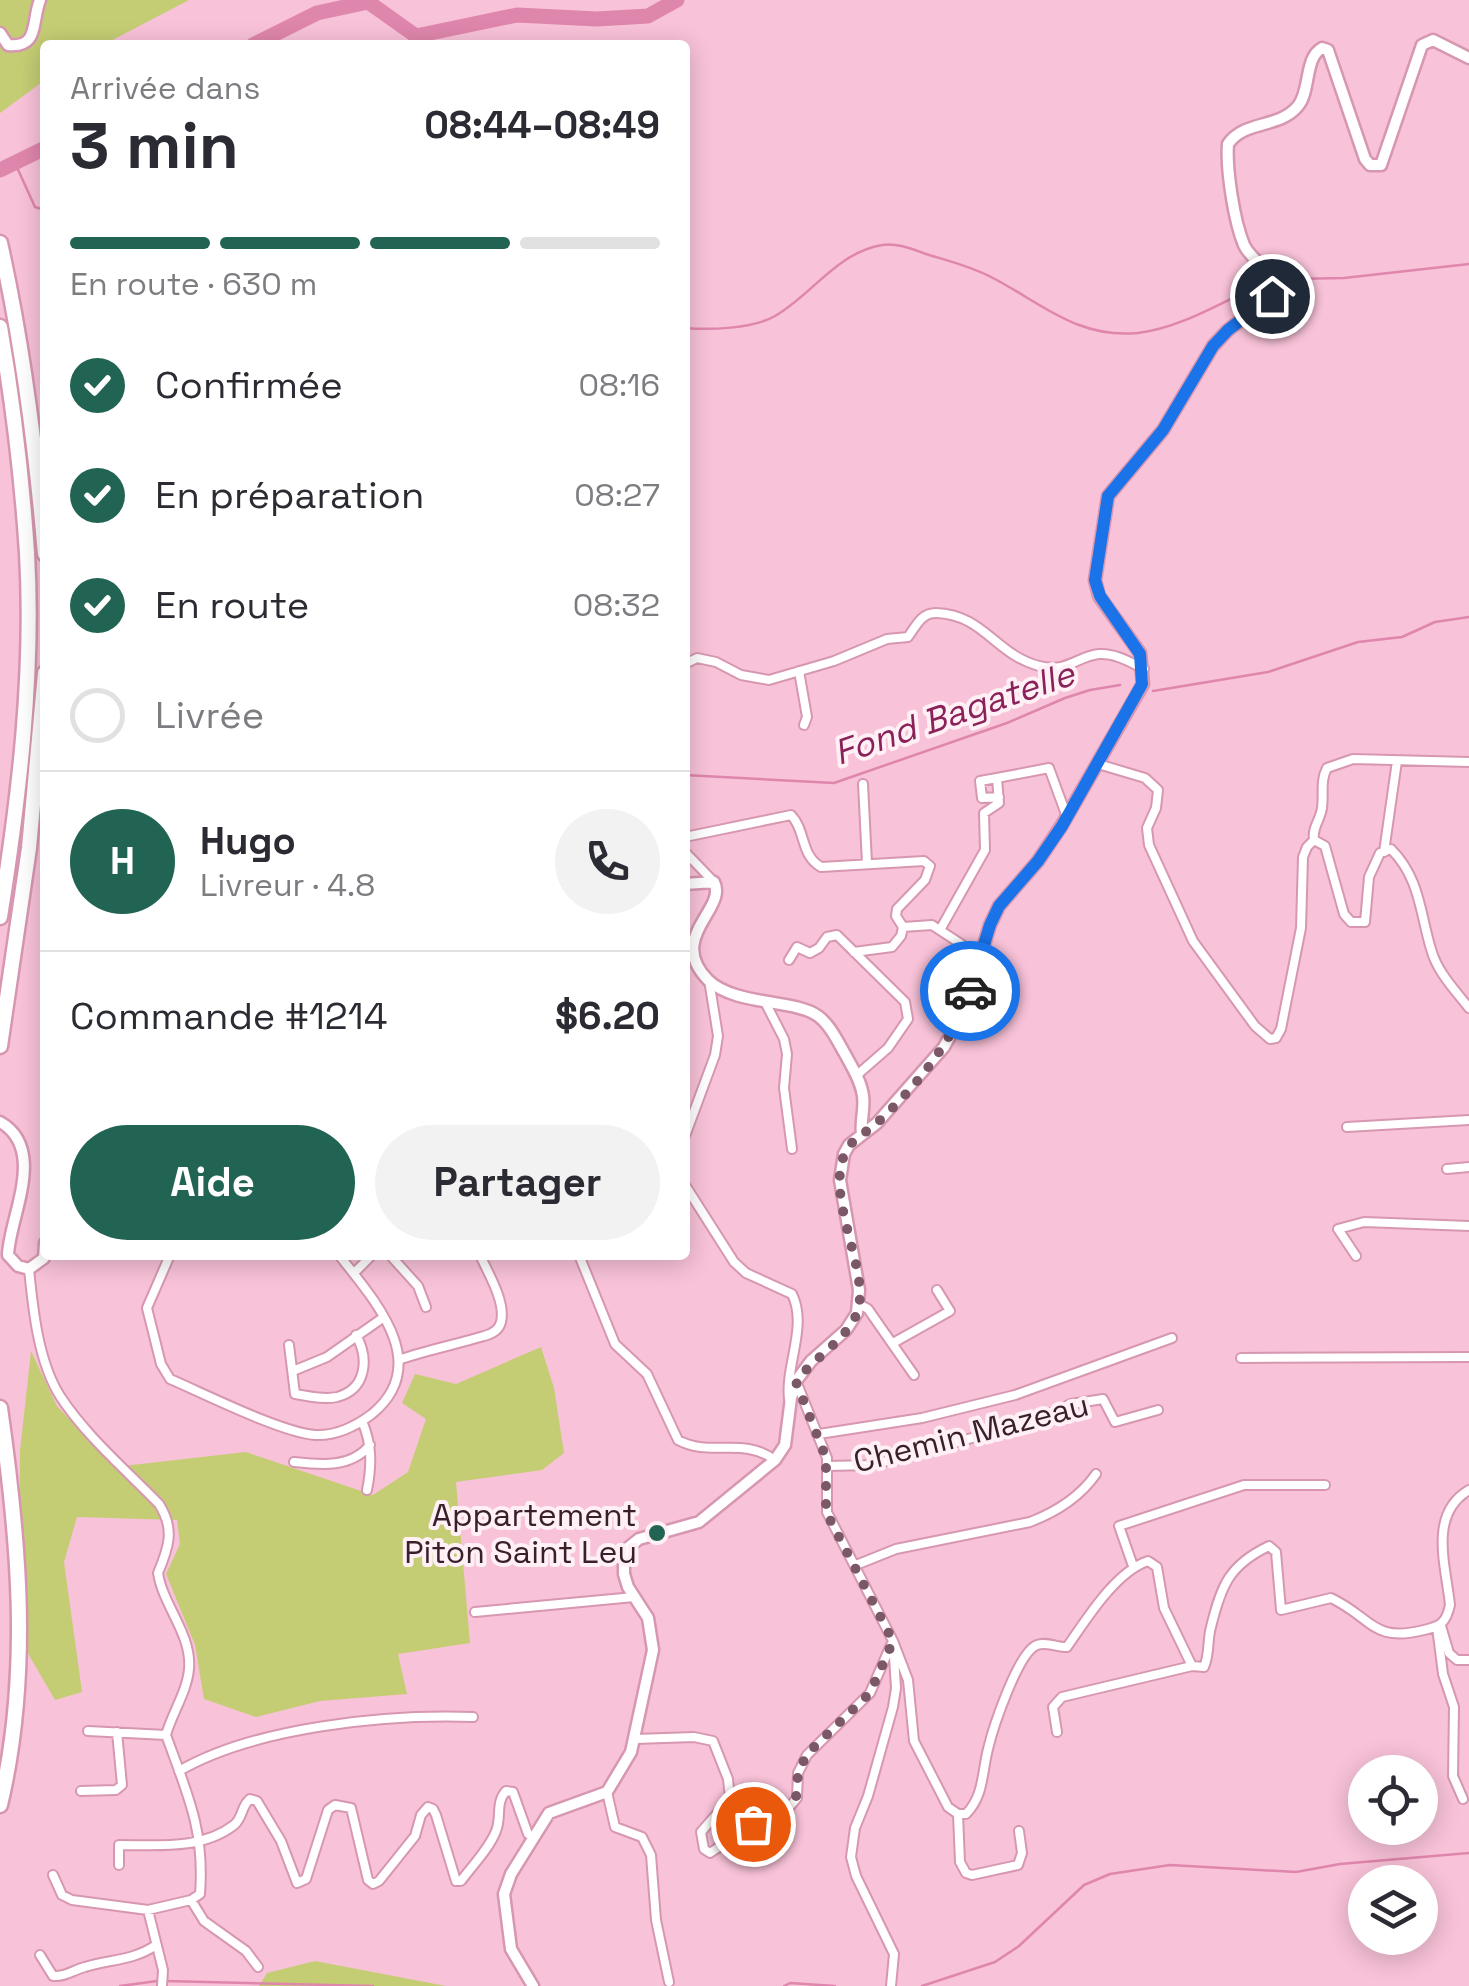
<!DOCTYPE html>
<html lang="fr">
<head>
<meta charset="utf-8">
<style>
	body { margin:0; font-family:"Space Grotesk",sans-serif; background:#f2f2f3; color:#2b2b33; height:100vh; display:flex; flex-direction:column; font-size:38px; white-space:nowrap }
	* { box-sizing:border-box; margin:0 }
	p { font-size:32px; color:#7c7c81 }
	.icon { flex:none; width:55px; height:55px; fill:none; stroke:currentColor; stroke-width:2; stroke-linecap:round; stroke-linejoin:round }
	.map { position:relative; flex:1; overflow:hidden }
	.drawer { position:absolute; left:40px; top:40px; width:650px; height:1220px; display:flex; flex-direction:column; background:#fff; border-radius:10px; box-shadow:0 5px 25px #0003 }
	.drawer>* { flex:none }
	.tools { position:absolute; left:1348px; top:1755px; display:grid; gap:20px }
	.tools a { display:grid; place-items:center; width:90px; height:90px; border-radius:50%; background:#fff; box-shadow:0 5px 25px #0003; font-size:50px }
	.pin { position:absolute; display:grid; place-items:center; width:85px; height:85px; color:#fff; margin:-42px; border:5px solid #fff; border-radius:50%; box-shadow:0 2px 10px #0007 }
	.courier { position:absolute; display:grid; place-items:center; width:100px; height:100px; margin:-50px; border:8px solid #1a73e8; border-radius:50%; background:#fff; color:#222; box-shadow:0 2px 12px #0007 }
	.headline em { font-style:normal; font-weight:700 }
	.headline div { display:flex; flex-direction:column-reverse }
	.headline { display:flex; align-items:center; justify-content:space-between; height:170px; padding:0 30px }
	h1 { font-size:65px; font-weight:700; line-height:75px }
	.bar { display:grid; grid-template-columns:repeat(4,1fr); gap:15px 10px; align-content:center; height:120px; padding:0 30px }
	.bar i { height:12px; border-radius:8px; background:#e1e1e2 }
	.bar .current { background:#226453 }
	.bar p { grid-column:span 4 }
	.line { display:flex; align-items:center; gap:25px; padding:0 30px; border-top:2px solid #e1e1e2 }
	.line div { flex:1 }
	.round { display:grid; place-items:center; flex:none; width:105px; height:105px; border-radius:52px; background:#f2f2f3 }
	ol { padding:0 30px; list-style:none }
	li { display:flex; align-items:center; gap:30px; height:110px }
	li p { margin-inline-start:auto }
	li .icon { padding:10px; border-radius:50%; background:#226453; color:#fff; stroke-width:4 }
	li:last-child { color:#7c7c81 }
	li i { width:55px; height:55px; border:5px solid #e1e1e2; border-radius:50% }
	.action { display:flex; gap:20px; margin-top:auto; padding:20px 30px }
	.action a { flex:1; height:115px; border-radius:60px; background:#226453; color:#fff; font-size:40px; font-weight:700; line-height:115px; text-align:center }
	.action a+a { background:#f2f2f3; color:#2b2b33 }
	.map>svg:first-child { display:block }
	.green { fill:#c5cd74 }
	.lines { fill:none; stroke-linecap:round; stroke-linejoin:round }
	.stream { stroke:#df86ac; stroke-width:2.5 }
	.river { stroke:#df86ac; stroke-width:15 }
	.street-casing { stroke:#d797b1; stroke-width:12 }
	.secondary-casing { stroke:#d797b1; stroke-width:15 }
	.highway-casing { stroke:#d797b1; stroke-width:19 }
	.street { stroke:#fff; stroke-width:8 }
	.secondary { stroke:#fff; stroke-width:10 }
	.highway { stroke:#fff; stroke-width:14 }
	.done { stroke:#7b5867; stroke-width:10; stroke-dasharray:0 18 }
	.route { stroke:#1a73e8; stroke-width:12 }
	.poi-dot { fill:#226453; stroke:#fff0f6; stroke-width:4 }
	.labels { text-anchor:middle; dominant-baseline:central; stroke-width:8; stroke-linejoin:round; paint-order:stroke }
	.street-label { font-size:32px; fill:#381f2a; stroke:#fff0f6 }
	.poi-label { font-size:32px; fill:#381f2a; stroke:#fff0f6; text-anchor:end }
	.water-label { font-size:35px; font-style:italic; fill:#8a2158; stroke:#fff0f6 }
</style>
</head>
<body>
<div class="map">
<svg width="1469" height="1986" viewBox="0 0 1469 1986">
	<rect width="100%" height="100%" fill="#f8c2d8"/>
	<!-- green -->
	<path class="green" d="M0,0H189L103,45H45V80L0,113Z
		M541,1347L554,1388L564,1453L542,1470L456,1482L470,1643L398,1654L407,1694L320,1701L256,1717L204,1699L195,1645L166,1574L180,1544L177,1520L77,1517L64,1562L82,1692L55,1700L19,1638L20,1451L31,1351L57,1406L114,1467L246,1452L373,1495L408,1472L426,1419L402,1403L415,1374L456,1384Z
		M315,1961L446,1986H259L267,1973Z"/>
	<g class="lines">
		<!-- stream -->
		<path class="stream" d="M15,163L35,207L45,210
			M1293,279L1344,278L1469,264
			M685,328C709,330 753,329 775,316C812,295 836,253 882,245C898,243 912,249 926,254C949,261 970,266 991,277C1040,302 1077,339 1138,333C1180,328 1220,303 1258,286
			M1153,691L1268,672L1358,642L1402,637L1435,622L1469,617
			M685,775L834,783L1007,723L1065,698L1090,690L1120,685
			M165,1981L373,1986
			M120,1986L157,1981
			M784,1986L790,1983L835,1986
			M922,1986L995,1962L1019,1946L1084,1885L1110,1874L1170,1865L1296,1872L1340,1864L1469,1853"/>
		<!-- river -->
		<path class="river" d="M253,45L317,13L368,2L416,36L517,15L597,19L648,16L677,0
			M0,170L45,148"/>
		<defs>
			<path id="street" d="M685,664L697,658L716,662L741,675L769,680L834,661L887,639L908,637C916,626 921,613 936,613C983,614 996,655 1039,666C1068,673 1077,656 1099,654C1115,653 1130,662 1144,669
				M799,671L807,717L804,725
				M1098,764L1145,778L1158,790L1156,808L1147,828L1149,845L1193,941L1255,1026L1270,1039L1276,1038L1281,1029L1301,928L1303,857L1307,847L1314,840L1325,846L1344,914L1351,922H1365L1369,877L1380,853L1391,849C1420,878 1420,913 1431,949C1437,972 1455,990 1469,1008
				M997,778L980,781L982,798L999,797
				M863,784L867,863
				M685,837L791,815C806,830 800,855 821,867L924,861L930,866L925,880L897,909L896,916L903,927L932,925L981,957
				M1314,840C1312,827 1320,821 1322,808C1324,793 1320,781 1327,768L1353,759L1469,762
				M685,852L714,882
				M1384,852L1397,761
				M940,930L985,850L984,813L999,803L997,778L1049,768L1067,817
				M854,952L892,947L901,936L903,927
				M789,960L797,947L810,953L819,948L827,937L837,935L905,1002L908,1019L888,1048L857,1075
				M766,1004L784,1039L787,1054L784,1088L792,1149
				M1347,1127L1469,1120
				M685,1136L715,1055L718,1036L709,980
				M1447,1169L1469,1167
				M685,1185L734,1262L746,1273L792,1294C808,1326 785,1366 789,1399
				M170,1255L147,1308L161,1364L170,1379C205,1394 280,1432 315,1435C335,1436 356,1426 372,1414C433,1364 375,1301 339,1255
				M390,1255L418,1286L426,1307
				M579,1255L615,1344L647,1374L678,1440C711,1458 742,1436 775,1460
				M1356,1256L1338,1229L1364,1222L1469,1226
				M29,1269C33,1309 38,1361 60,1396C86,1436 126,1470 159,1504C175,1529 169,1547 158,1573C163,1606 192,1634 189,1669C187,1692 172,1713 166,1735C187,1793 205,1830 200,1894L191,1900
				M354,1273L372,1255
				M859,1304L868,1309L914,1375
				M893,1343L950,1311L937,1290
				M289,1345L295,1394C308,1396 324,1400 337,1397C367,1389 369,1358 356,1335
				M1241,1358L1469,1357
				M401,1359C428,1350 457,1344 484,1336C492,1334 499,1330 501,1322C506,1302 488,1273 480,1255
				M293,1371L327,1357L384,1317
				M796,1381L827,1458V1512L893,1641L896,1688L893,1707L868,1796L855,1828L851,1857L856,1876L894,1954L891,1986
				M362,1421C372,1444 372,1465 367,1490
				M819,1434L922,1418L1015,1395L1172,1338
				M294,1462C322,1465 351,1468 370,1445
				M827,1466L872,1465L1031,1422L1071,1404L1103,1399L1115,1422L1158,1410
				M856,1565L896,1549L1030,1522C1056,1512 1080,1497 1096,1474
				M1133,1566L1119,1526L1244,1485H1325
				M475,1612L634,1597
				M1441,1626L1449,1653L1457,1660H1469
				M1437,1627L1443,1674L1454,1707L1453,1776L1463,1799
				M893,1641L908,1680L914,1741L948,1807L958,1814H966C984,1796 982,1772 988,1749C993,1728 1018,1652 1037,1645C1047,1641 1057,1648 1067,1647C1086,1620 1115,1572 1148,1561L1157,1567L1164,1608L1192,1666L1204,1667C1210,1654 1207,1641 1211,1627C1221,1586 1229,1565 1269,1546L1276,1552L1281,1610L1331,1598C1373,1618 1372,1643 1424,1630C1441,1626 1446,1623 1450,1605C1446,1566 1428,1514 1469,1490
				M88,1731L166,1735
				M1057,1732L1053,1707L1062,1697L1192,1666
				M635,1739L694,1737L713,1741L728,1779L730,1799L701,1832L704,1849L710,1853L753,1824L785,1812L797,1798L798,1773L807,1755L870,1693L891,1645
				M179,1771C255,1727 386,1714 473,1717
				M81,1791L116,1790L122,1785L117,1732
				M607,1792L615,1827L642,1837L651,1855L656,1920L669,1982
				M958,1814L960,1862L966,1873L972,1875L1018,1865L1022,1853L1019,1831
				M119,1865V1845C157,1845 202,1850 234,1825C243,1818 241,1806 250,1799L257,1801L281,1841L297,1883L306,1879L328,1810L335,1805L351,1808L368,1880L373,1884L379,1881L415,1836L421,1815L428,1807L433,1809L436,1815L456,1881H461C472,1866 489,1849 496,1831C502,1817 495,1803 506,1791L513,1792L528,1834L532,1836
				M53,1875L62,1895L72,1900L148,1910L191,1900L204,1921L246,1951L258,1967
				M148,1910L163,1970L162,1986
				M40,1955L53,1976C66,1977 73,1970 85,1967C110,1959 133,1961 156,1945"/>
			<path id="secondary" d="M0,33L8,45C40,48 31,22 40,0
				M685,884L714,882C728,909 666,937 708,980C735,1006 795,999 818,1016C830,1025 837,1040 845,1054C852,1067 861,1081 863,1096C865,1109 860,1122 862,1134
				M0,1122C48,1149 9,1218 8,1255L18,1266L29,1269L44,1258L45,1243
				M533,1986L511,1949L504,1894L511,1874L549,1813L607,1792L631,1752L653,1650L648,1618L628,1587L624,1574V1559L629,1547L639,1539L699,1522L775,1460L785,1445L791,1398L796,1381L811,1361L846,1330L857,1313L859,1290L840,1180L844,1154L849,1145L877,1123L944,1047L963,1012L990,925L999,906L1038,861L1062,825L1143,684L1140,653L1099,596L1095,580L1108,496L1163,430L1213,346L1228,330L1272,296C1278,268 1254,266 1244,245C1234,221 1226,169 1228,144C1244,120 1279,129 1298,106C1311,90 1304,58 1322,48L1328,50L1331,59L1365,159L1370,165H1381L1422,45L1433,40L1469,58"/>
			<path id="highway" d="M0,243C23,346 36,449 45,554
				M0,327C13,402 22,478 27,553C34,674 19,798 0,917
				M0,1046L29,848L45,673
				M0,1408C19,1540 31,1674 0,1805"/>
		</defs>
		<!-- street casing -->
		<use href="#street" class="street-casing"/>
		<!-- secondary casing -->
		<use href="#secondary" class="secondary-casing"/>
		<!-- highway casing -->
		<use href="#highway" class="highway-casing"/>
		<!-- street -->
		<use href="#street" class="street"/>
		<!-- secondary -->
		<use href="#secondary" class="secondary"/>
		<!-- highway -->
		<use href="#highway" class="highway"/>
	</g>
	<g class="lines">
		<!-- done -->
		<path class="done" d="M753,1824L785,1812L796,1798L798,1773L807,1754L870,1693L893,1641L826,1512V1458L796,1382C813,1358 847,1340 857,1313C872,1273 824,1199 845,1153C852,1138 867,1133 878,1122C917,1086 953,1041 970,991"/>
		<!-- route -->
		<path class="route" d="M970,991L990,925L999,906L1038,861L1062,826L1142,684L1140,654L1100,596L1095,580L1108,496L1163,430L1213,346L1228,330L1272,296"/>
	</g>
	<!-- markers -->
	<circle class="poi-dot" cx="657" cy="1533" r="10"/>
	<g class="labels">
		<!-- street labels -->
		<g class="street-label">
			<text transform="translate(971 1433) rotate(-14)">Chemin Mazeau</text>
		</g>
		<!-- poi labels -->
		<g class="poi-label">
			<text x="637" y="1515">Appartement<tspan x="637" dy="37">Piton Saint Leu</tspan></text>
		</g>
		<!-- water labels -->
		<g class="water-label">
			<text transform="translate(954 713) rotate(-19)">Fond Bagatelle</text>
		</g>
	</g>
</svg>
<div class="tools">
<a><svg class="icon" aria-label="locate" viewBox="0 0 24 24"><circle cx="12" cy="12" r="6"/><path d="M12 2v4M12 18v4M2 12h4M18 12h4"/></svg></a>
<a><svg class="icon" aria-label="layers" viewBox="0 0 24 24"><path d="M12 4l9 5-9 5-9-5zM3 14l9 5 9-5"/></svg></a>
</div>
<div class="pin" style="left:753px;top:1824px;background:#ea580c"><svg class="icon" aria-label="bag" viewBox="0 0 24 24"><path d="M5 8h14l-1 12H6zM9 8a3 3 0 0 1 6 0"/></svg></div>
<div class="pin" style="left:1272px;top:296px;background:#1f2937"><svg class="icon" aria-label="home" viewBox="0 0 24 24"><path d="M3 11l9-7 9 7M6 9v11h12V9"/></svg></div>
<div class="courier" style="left:970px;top:991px"><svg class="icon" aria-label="car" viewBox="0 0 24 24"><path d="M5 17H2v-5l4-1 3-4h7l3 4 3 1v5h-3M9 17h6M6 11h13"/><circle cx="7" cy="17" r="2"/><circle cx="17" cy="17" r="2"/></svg></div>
<section class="drawer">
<div class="headline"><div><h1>3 min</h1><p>Arrivée dans</p></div><em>08:44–08:49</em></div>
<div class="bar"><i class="current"></i><i class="current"></i><i class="current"></i><i></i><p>En route · 630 m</p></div>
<ol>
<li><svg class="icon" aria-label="check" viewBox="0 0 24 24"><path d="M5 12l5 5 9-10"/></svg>Confirmée<p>08:16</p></li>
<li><svg class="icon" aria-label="check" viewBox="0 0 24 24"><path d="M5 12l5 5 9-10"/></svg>En préparation<p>08:27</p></li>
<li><svg class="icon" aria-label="check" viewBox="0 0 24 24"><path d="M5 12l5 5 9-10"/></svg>En route<p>08:32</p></li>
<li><i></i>Livrée</li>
</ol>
<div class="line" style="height:180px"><b class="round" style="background:#226453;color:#fff">H</b><div><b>Hugo</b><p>Livreur · 4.8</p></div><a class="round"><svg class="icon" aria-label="phone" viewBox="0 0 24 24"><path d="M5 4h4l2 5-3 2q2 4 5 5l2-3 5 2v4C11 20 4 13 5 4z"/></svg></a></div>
<div class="line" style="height:130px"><div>Commande #1214</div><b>$6.20</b></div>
<div class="action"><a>Aide</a><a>Partager</a></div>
</section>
</div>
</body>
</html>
